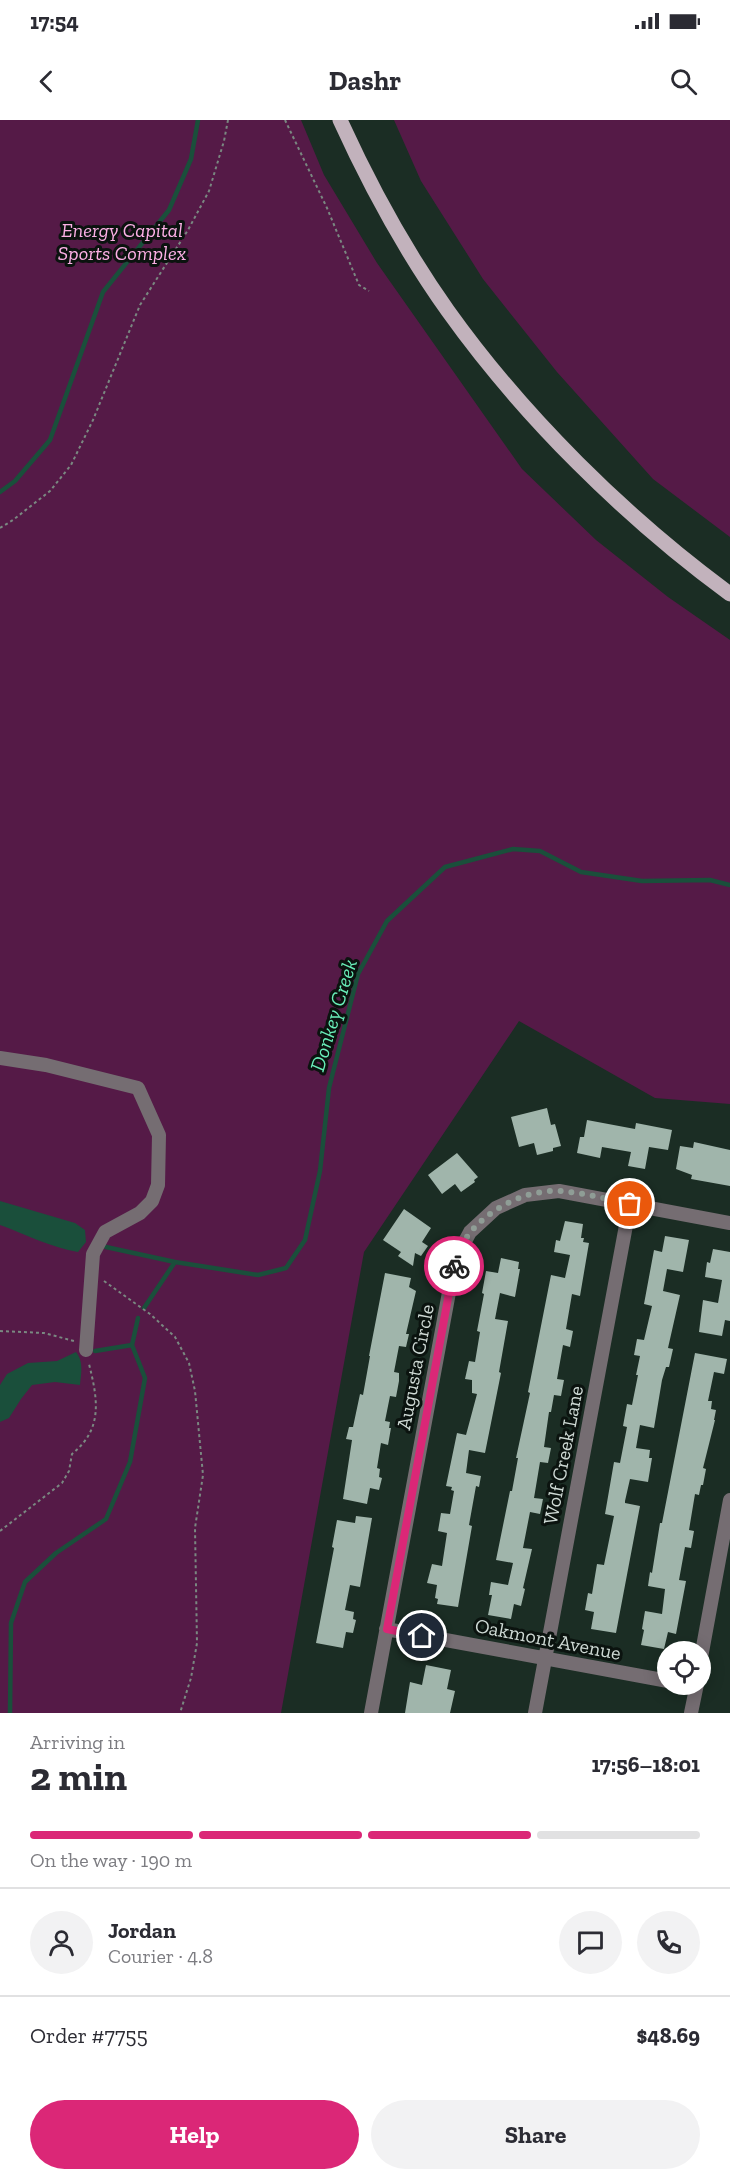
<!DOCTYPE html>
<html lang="en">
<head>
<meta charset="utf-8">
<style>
	body { margin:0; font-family:"Zilla Slab",serif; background:#f2f2f3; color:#2b2b33; height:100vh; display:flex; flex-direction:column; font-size:22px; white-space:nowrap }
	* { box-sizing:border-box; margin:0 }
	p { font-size:20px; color:#7c7c81 }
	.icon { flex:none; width:33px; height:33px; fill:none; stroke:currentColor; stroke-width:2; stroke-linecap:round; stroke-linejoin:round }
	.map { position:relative; height:1593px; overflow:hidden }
	.details { display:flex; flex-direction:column; background:#fff; flex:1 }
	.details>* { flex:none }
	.controls { position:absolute; left:657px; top:1521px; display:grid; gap:12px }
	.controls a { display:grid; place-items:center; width:54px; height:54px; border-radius:50%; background:#fff; box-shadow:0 3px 15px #0003; font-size:30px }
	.pin { position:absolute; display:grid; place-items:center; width:51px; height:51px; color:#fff; margin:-26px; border:3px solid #fff; border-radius:50%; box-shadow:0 2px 6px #0007 }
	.courier { position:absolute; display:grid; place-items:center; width:60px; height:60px; margin:-30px; border:4px solid #db2777; border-radius:50%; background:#fff; color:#222; box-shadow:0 2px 8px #0007 }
	.overview em { font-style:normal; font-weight:800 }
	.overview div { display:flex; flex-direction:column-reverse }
	.overview { display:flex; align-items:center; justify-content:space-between; height:102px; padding:0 30px }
	h1 { font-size:39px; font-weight:800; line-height:45px }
	.bar { display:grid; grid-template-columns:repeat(4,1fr); gap:9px 6px; align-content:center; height:72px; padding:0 30px }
	.bar i { height:8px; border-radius:4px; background:#e1e1e2 }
	.bar .selected { background:#db2777 }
	.bar p { grid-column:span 4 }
	.line { display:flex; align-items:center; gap:15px; padding:0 30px; border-top:2px solid #e1e1e2 }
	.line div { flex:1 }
	.round { display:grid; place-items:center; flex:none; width:63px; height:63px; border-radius:32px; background:#f2f2f3 }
	.primary-button { display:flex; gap:12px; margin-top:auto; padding:12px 30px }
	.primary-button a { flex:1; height:69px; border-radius:36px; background:#db2777; color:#fff; font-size:24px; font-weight:800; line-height:69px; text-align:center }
	.primary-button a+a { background:#f2f2f3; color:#2b2b33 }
	.status { display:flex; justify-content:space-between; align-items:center; height:42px; padding:0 30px; background:#fff; direction:ltr }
	.status svg { height:16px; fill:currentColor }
	header { display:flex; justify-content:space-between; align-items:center; height:78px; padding:0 30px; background:#fff; font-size:27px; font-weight:800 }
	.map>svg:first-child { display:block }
	.green { fill:#551a47 }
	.water { fill:#1a4f3b }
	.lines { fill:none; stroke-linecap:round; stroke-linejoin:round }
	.stream { stroke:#1a4f3b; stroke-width:4.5 }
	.building { fill:#a0b5ab }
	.path { stroke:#7a8881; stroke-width:2; stroke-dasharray:3 3; stroke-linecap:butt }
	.minor { stroke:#756d72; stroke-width:14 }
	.major { stroke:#c2b2bc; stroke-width:15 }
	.done { stroke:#8f9d96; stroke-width:6; stroke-dasharray:0 10.8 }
	.route { stroke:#db2777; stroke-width:8 }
	.labels { text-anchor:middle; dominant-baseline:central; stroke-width:6; stroke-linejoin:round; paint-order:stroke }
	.park-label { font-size:20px; font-style:italic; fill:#fdb0e6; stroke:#0b130f }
	.street-label { font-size:20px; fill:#ced9d4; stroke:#0b130f }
	.water-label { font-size:21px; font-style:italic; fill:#69eeb9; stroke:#0b130f }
</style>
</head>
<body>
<div class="status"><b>17:54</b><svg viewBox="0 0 49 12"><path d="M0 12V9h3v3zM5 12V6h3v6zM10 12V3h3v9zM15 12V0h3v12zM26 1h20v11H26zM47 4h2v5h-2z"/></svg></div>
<header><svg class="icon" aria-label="back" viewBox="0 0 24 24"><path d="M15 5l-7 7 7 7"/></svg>Dashr<svg class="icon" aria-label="search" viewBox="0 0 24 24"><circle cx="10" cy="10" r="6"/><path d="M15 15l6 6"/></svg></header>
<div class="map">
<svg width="730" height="1593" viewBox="0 0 730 1593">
	<rect width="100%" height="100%" fill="#1b2d24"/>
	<!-- green -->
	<path class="green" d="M0,0H301L324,55L377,143L522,349L596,420L668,477L730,520V984L655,978L519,901L364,1132L281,1593H0Z
		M394,0H730V417L653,359L557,252L483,159L421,61Z"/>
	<!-- water -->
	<path class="water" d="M0,1081L75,1103L85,1110L86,1122L78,1132C52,1128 25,1114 0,1105Z
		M76,1232C84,1242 81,1253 80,1265L55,1262L32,1265L21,1279L9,1298L0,1302V1265L7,1254L28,1243L57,1241Z"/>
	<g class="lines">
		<!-- stream -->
		<path class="stream" d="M0,372L15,361L50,320L103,172L169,90L191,39L198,0
			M106,1127L175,1142
			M144,1188L175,1142L258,1155L286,1148L305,1120L320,1051L329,968L358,854L387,801L445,747L513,729L540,731L581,752L642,761L710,760L730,765
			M132,1225L138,1198
			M10,1593L11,1503L25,1462L56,1433L106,1399L130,1342L145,1258L132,1225L95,1231"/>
	</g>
	<!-- building -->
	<path class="building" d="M547,988L551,1005L555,1004L561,1026L553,1028V1031L537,1035L534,1023L519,1027L511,997Z
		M587,1000L635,1009L636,1003L672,1010L668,1030L649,1027L645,1049L628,1046L631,1032L602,1027L600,1038L577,1033L580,1017H584Z
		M694,1022L730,1030V1066L691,1059L692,1055L676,1049L680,1026L693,1028Z
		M457,1033L478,1057L474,1060L475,1062L461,1072L455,1064L442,1074L428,1055Z
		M404,1089L431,1108L422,1122L428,1126L421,1136L415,1133L413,1146L398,1136L401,1132L383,1120Z
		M565,1101L583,1104L581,1118H584L583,1122L589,1123L580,1176L572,1174L566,1209L573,1211L570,1227L563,1225L557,1259L564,1260L561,1276L554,1275L551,1292H549L544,1327L551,1328L548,1343L540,1342L534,1378L543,1379L540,1394L530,1392L523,1428L532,1429L523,1468L525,1469L521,1486L514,1484L511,1499L488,1495L492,1475H489L491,1462L508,1465L513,1443L496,1440L510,1371H512L518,1338H516L530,1273L528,1272L551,1155L565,1158L570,1135L554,1132L556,1120L560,1121Z
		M665,1116L689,1120L683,1152L667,1149L663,1171L680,1175L668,1228L673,1229L669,1247H666L662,1260L654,1308L640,1305L636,1328L650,1330L649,1338H652L648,1362L630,1359L625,1381V1383L640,1386L616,1513L591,1509L594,1492L585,1490L588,1473L592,1474L597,1444L604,1445L614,1396L605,1394L614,1342L620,1343L627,1307L623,1306L627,1284L632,1285L638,1255H636L640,1236L634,1235L637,1219L644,1220L652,1186L644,1184L654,1130L662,1132Z
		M713,1129L730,1132V1201L725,1200L722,1216L699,1212L703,1180L718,1183L722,1160L705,1157L707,1142L710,1143Z
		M501,1138L519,1142L518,1149H520L515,1177L500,1173L495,1199L508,1201L499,1252L501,1253L485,1333L469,1330L466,1353L481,1356L479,1367L476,1366L469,1405L472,1406L458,1487L437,1484L438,1479L435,1478L437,1465L427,1463L432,1444L442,1446L447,1413L438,1411L441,1393L450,1394L454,1371L451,1370L452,1367L446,1366L457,1313L466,1315L477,1274L472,1273V1260L465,1259L469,1241L475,1242L480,1212L477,1211L484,1174L482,1173L486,1151L498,1153Z
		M385,1153L411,1158L409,1167L416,1171L406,1214H409L406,1227L399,1226L394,1252L399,1253V1261L396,1277L390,1276L385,1301L390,1302L389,1308H391L388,1325L381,1323L377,1348L380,1349L379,1357L382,1358L379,1370L370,1368L367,1384L343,1379L352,1320L346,1319L349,1307H353L360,1274L363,1275L370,1236H369Z
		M695,1233L727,1239L724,1254L714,1252L708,1281H712L711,1289L716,1290L714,1300H715L703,1348L706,1349L703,1365H701L699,1375L695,1374L689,1410L694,1411L691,1428L685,1427L679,1460L686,1461L676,1514L668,1512L664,1529L641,1525L644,1510L642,1509L645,1491L662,1494L665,1469L648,1466L650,1452L652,1453L660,1403H662Z
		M356,1396L372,1398L360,1467L350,1465L345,1490L354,1492L353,1499L356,1500L353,1513L346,1512L343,1528L316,1523L334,1428L332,1427L337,1400L355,1403Z
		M426,1545L451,1550L447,1569L455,1571L450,1593H405L410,1562L422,1565Z"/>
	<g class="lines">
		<!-- path -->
		<path class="path" d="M285,0L327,88L359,165L369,171
			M0,408L13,400L50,371L71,345L93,300L140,185L188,110L209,71L224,21L228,0
			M104,1161L150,1194L175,1217L189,1243L195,1271L203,1355L195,1408L197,1523L191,1558L180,1593
			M0,1211L44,1213L74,1221
			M0,1411L62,1363L69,1351L72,1334C103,1309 98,1280 89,1244"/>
		<!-- minor -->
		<path class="minor" d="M0,938L46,945L138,968L159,1015L158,1065L152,1081L140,1093L105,1112L93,1134L86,1230
			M386,1509L668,1561
			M700,1543L730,1380
			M371,1593L455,1140L470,1112L496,1088L525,1075L559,1071L730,1103
			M535,1593L630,1084
			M691,1593L697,1564"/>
		<!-- major -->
		<path class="major" d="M340,0C370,66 406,132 448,191C523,296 625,397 730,474"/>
	</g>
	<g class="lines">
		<!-- done -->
		<path class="done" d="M454,1146C462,1102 518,1068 561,1071C584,1073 607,1079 630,1084"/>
		<!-- route -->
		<path class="route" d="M422,1516L387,1509L454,1146"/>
	</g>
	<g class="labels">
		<!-- park labels -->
		<g class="park-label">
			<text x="122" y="110">Energy Capital<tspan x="122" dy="23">Sports Complex</tspan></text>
		</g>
		<!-- street labels -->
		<g class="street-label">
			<text transform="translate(415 1247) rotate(-79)">Augusta Circle</text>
			<text transform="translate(563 1335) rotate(-79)">Wolf Creek Lane</text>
			<text transform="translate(548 1519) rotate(11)">Oakmont Avenue</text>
		</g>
		<!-- water labels -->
		<g class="water-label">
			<text transform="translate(333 895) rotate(-73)">Donkey Creek</text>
		</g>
	</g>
</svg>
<div class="controls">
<a><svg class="icon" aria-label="locate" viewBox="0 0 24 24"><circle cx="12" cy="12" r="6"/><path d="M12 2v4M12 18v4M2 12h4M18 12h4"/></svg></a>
</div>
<div class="pin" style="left:630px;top:1084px;background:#ea580c"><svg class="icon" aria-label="bag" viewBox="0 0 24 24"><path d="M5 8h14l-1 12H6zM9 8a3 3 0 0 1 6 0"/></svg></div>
<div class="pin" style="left:422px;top:1516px;background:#1f2937"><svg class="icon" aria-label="home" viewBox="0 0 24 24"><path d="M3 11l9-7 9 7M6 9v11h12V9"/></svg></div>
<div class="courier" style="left:454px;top:1146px"><svg class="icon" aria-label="bike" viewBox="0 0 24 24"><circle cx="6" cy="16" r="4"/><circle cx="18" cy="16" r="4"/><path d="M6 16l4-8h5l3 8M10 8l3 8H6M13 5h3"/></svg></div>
</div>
<section class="details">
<div class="overview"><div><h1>2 min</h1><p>Arriving in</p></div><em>17:56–18:01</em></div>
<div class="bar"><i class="selected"></i><i class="selected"></i><i class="selected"></i><i></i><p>On the way · 190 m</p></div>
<div class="line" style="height:108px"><a class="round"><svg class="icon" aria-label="person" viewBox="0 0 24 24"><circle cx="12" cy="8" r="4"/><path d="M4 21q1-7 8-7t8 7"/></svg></a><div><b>Jordan</b><p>Courier · 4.8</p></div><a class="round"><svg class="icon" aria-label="chat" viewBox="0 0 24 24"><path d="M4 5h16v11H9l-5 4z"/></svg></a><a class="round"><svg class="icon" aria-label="phone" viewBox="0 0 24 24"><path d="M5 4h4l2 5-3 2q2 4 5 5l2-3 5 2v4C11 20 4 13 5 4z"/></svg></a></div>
<div class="line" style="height:78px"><div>Order #7755</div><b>$48.69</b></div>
<div class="primary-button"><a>Help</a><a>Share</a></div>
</section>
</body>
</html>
